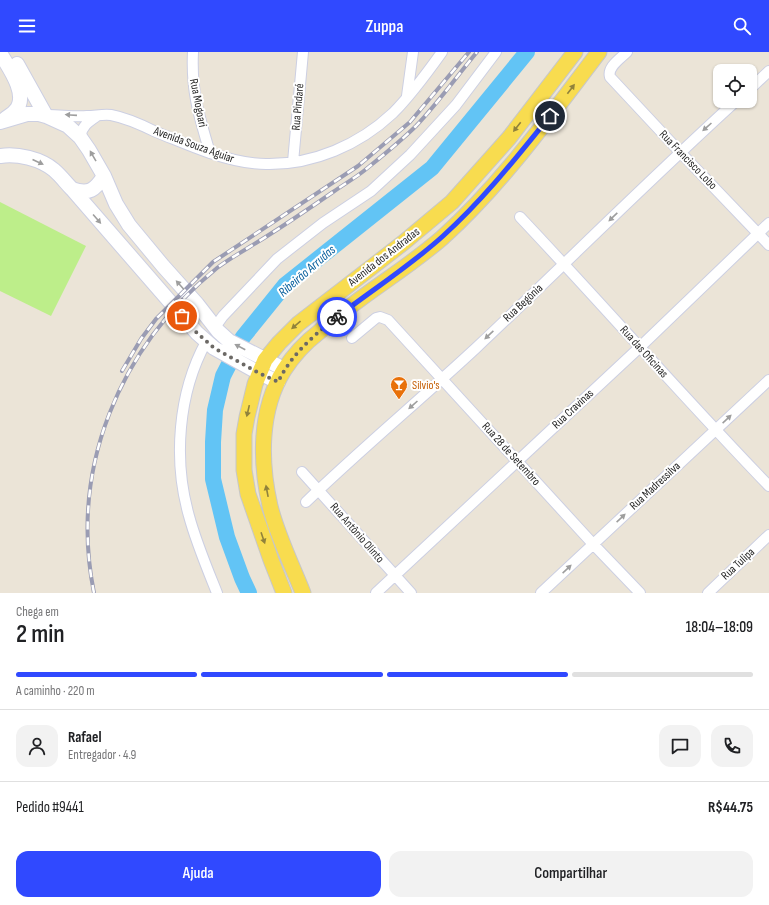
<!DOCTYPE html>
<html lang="pt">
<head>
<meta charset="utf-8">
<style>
	body { margin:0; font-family:"Sofia Sans Condensed",sans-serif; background:#f2f2f2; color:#202124; height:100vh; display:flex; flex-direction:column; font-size:15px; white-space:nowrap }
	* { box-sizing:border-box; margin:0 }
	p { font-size:13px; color:#757577 }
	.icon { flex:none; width:22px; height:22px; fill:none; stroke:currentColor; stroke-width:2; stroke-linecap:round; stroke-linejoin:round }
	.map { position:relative; height:541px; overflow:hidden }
	.panel { display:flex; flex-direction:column; background:#fff; flex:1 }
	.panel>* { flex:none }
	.fabs { position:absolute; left:713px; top:12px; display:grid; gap:8px }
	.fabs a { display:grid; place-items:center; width:44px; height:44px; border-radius:8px; background:#fff; box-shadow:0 1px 3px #0004; font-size:20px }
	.pin { position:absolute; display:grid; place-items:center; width:34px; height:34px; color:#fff; margin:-17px; border:2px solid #fff; border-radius:50%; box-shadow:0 1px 4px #0007 }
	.courier { position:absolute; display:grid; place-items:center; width:40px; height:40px; margin:-20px; border:3px solid #3049ff; border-radius:50%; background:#fff; color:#222; box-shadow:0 1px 5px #0007 }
	.head em { font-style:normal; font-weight:600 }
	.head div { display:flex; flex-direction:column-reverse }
	.head { display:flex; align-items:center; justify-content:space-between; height:68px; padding:0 16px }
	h1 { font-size:26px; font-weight:600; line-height:30px }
	.bar { display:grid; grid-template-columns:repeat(4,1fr); gap:6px 4px; align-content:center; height:48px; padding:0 16px }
	.bar i { height:5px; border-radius:3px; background:#e0e0e0 }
	.bar .current { background:#3049ff }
	.bar p { grid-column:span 4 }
	.line { display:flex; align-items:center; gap:10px; padding:0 16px; border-top:1px solid #e0e0e0 }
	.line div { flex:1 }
	.round { display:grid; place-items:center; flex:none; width:42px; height:42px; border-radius:12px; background:#f2f2f2 }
	.cta { display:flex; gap:8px; margin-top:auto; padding:8px 16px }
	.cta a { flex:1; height:46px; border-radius:12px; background:#3049ff; color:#fff; font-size:16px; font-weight:600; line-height:46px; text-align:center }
	.cta a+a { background:#f2f2f2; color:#202124 }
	header { display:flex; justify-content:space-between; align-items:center; height:52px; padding:0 16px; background:#3049ff; color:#fff; font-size:18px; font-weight:600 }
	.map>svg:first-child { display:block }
	.pitch { fill:#bdee8a }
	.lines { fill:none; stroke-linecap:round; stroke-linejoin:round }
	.river { stroke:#62c4f5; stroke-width:16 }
	.minor-casing { stroke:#cccfe2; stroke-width:12 }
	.secondary-casing { stroke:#cccfe2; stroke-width:16 }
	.primary-casing { stroke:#c7c7c7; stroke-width:17 }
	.minor { stroke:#fff; stroke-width:10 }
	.secondary { stroke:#fff; stroke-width:14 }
	.primary { stroke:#f8dc4f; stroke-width:15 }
	.rail-casing { stroke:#9a9cb3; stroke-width:4 }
	.rail { stroke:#fff; stroke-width:2.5; stroke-dasharray:8; stroke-linecap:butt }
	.oneway { fill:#90823b }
	.oneway2 { fill:#9e9e9e }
	.done { stroke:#6c6965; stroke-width:4; stroke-dasharray:0 7.2 }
	.route { stroke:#3049ff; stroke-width:5 }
	.labels { text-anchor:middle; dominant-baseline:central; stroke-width:4; stroke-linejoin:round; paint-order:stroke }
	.street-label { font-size:12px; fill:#272727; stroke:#fff }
	.food-label { font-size:12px; fill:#c56008; stroke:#fff; text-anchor:start }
	.water-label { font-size:13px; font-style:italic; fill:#065e9c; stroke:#fff }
</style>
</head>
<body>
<header><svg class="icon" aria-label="menu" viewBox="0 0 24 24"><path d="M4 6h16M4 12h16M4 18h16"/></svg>Zuppa<svg class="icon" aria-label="search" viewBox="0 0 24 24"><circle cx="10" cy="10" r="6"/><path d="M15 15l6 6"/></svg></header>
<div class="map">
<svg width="769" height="541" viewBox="0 0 769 541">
	<rect width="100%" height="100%" fill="#ebe4d7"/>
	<!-- pitch -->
	<path class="pitch" d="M0,150L86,194L51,264L0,239Z"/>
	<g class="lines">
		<!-- river -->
		<path class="river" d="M249,541L242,526L227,485L213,427V390L215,358L223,324L243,285L285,233L432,116L527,0"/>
		<defs>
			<path id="minor" d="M193,0C191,39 199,64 210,101
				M627,0C620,7 607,15 610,25L680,100L769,193
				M750,37L769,19
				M407,44L413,0
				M48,63C61,63 74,65 87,64C95,64 103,62 111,63C127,66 142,73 156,80C174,87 192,95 210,101C228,107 248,112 266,112C313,113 359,93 393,61C411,43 427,21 442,0
				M80,85C82,74 88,70 97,64
				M293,110L303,0
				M520,165C604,254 684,346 769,434
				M215,275L223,264L277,207L323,171L371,139L410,103L456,53L496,0
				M352,286L376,266L380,265L388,268L593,492L640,541
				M206,290C178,341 173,408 189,464C196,490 207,516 217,541
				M302,420L411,541
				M306,450C361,397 420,348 476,296C563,214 648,129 736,49
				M376,541L640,295L769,171
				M541,541L769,328
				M708,541L769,483"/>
			<path id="secondary" d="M0,1C8,14 30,44 15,59C13,62 8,64 5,67
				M17,12L46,64
				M0,70L27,62H39L46,64L68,74L80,85L89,98L104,124L116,152L129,173L163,214L197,252L218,279L229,289L284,317
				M0,104C17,101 41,107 54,118C61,124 66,131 72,137L197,281L214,296L259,321L278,330
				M72,137C89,143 95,138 104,124"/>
			<path id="primary" d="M284,541L271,508L248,442L244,418V382L247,365L255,332L265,308L279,291L298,272L403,191L452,150L509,86L575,0
				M303,541C292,513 277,483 270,454C260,410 259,358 284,318C293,304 306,290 319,280C357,245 403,220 442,186C502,132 550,64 599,0"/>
		</defs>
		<!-- minor casing -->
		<use href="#minor" class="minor-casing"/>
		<!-- secondary casing -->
		<use href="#secondary" class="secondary-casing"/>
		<!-- primary casing -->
		<use href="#primary" class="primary-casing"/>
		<!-- minor -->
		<use href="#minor" class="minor"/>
		<!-- secondary -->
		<use href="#secondary" class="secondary"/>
		<!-- primary -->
		<use href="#primary" class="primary"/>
		<defs>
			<path id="rail" d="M122,319L141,287L156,267L213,210L358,114L410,70L469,0
				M94,541C69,416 119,296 217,216C229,207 243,199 256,191C282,175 307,158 333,140C343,133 355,126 365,118C381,105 401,89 416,74C438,51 457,24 477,0"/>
		</defs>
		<!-- rail casing -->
		<use href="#rail" class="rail-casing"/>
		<!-- rail -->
		<use href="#rail" class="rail"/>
	</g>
	<!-- one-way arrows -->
	<defs><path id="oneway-solid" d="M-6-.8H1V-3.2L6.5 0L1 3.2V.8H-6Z"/></defs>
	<g class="oneway">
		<use href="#oneway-solid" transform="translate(571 37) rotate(-53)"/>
		<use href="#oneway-solid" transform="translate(517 75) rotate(128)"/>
		<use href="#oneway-solid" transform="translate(296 273) rotate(139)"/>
		<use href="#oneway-solid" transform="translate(248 359) rotate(103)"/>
		<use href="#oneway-solid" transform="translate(267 439) rotate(-101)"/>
		<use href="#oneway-solid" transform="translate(263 486) rotate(71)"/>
	</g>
	<g class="oneway2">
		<use href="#oneway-solid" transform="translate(71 63) rotate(-176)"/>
		<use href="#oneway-solid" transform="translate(707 75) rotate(138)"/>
		<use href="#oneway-solid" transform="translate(93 104) rotate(-120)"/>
		<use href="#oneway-solid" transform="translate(38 110) rotate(24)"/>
		<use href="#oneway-solid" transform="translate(613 165) rotate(136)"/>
		<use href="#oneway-solid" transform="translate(97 167) rotate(49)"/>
		<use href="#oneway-solid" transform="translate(180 233) rotate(-132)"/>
		<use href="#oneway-solid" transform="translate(489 283) rotate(137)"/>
		<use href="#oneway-solid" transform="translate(240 295) rotate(-152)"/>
		<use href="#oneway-solid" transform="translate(413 353) rotate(138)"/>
		<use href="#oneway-solid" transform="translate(727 367) rotate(-43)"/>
		<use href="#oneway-solid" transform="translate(621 466) rotate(-43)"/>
		<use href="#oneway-solid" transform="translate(567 517) rotate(-43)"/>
	</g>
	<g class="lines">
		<!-- done -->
		<path class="done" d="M182,264L197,281L214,296L259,321L278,330C291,303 313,284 337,265"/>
		<!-- route -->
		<path class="route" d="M337,265C372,238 410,214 443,184C483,148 516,106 550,64"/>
	</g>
	<!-- icons -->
	<defs>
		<symbol id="bar-pin" viewBox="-11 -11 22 30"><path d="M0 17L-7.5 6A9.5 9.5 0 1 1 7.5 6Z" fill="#e8710a" stroke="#fff"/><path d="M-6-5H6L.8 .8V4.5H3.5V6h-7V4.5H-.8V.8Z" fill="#fff"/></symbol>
	</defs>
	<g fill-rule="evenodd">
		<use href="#bar-pin" x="389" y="323" width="20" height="27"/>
	</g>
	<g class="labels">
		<!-- street labels -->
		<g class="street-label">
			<text transform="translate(198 51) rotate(79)">Rua Mogoari</text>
			<text transform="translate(298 55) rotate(-85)">Rua Pindaré</text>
			<text transform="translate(194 93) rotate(20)">Avenida Souza Aguiar</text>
			<text transform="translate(688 108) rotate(46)">Rua Francisco Lobo</text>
			<text transform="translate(384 205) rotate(-38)">Avenida dos Andradas</text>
			<text transform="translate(523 251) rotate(-43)">Rua Begônia</text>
			<text transform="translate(644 300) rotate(48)">Rua das Oficinas</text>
			<text transform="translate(573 357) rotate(-43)">Rua Cravinas</text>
			<text transform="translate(511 402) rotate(48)">Rua 28 de Setembro</text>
			<text transform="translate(655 434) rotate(-43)">Rua Madressilva</text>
			<text transform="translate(357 481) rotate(49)">Rua Antônio Olinto</text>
			<text transform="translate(738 512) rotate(-43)">Rua Tulipa</text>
		</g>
		<!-- food labels -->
		<g class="food-label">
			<text x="412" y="333">Silvio's</text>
		</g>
		<!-- water labels -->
		<g class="water-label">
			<text transform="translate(307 219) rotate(-41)">Ribeirão Arrudas</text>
		</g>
	</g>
</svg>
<div class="fabs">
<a><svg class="icon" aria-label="locate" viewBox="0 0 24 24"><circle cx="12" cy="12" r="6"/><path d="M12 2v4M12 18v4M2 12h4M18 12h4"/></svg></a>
</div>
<div class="pin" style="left:182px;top:264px;background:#ea580c"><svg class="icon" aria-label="bag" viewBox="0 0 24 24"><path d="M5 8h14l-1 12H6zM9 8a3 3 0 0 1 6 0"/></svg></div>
<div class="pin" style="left:550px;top:64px;background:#1f2937"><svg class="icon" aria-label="home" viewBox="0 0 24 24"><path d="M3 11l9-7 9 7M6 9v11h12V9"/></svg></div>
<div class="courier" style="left:337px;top:265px"><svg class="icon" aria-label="bike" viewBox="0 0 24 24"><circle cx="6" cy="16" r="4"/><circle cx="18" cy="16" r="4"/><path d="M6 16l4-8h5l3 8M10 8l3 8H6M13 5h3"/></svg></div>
</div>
<section class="panel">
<div class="head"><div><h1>2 min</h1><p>Chega em</p></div><em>18:04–18:09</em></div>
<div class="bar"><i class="current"></i><i class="current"></i><i class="current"></i><i></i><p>A caminho · 220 m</p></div>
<div class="line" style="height:72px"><a class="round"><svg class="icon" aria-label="person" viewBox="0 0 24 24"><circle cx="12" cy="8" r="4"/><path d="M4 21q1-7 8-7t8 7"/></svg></a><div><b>Rafael</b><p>Entregador · 4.9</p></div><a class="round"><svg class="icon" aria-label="chat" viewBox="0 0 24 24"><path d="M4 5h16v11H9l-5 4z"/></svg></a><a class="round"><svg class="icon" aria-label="phone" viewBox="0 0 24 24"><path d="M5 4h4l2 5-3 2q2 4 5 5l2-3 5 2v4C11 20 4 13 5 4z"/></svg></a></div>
<div class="line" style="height:52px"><div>Pedido #9441</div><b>R$44.75</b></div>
<div class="cta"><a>Ajuda</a><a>Compartilhar</a></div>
</section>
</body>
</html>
